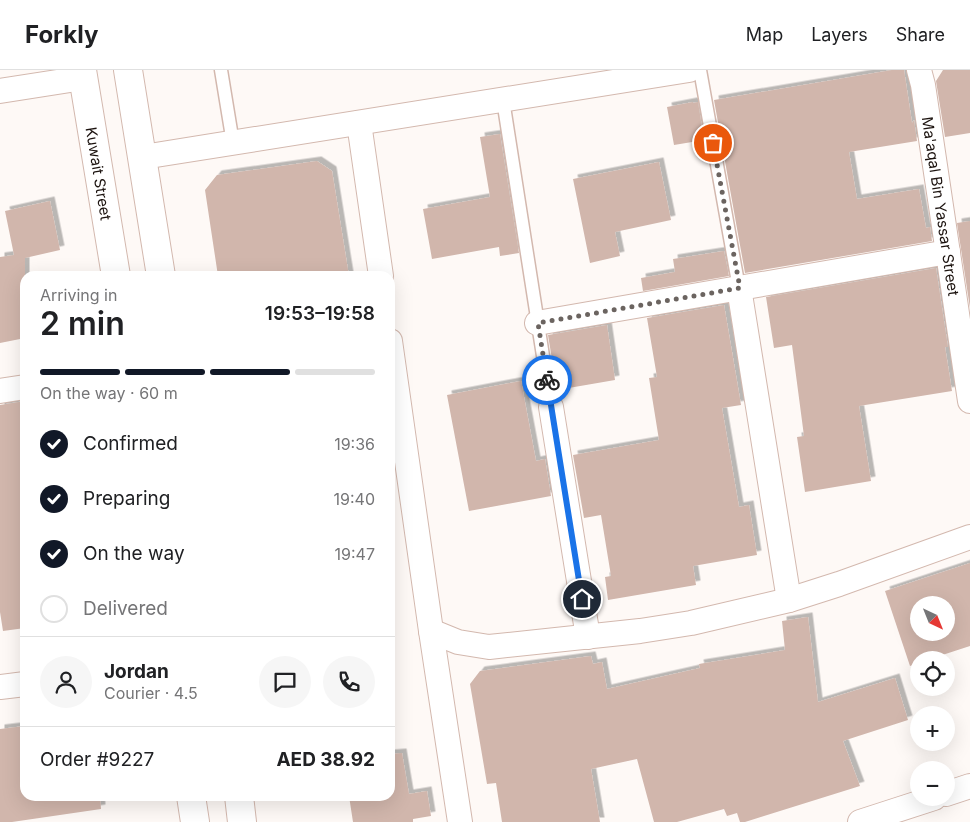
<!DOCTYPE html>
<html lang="en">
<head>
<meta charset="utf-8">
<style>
	body { margin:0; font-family:Inter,sans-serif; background:#f6f6f6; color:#202124; height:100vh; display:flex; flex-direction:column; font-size:19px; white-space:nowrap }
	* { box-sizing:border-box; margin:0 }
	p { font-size:16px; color:#757577 }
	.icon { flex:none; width:28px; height:28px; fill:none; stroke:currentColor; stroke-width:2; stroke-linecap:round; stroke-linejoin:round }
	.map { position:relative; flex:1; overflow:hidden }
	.side { position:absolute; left:20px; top:201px; width:375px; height:530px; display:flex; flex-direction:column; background:#fff; border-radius:15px; box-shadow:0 5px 20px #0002 }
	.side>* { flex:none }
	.needle { width:32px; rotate:137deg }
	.controls { position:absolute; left:910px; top:526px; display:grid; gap:10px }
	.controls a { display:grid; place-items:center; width:45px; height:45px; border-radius:50%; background:#fff; box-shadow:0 5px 20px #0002; font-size:25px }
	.pin { position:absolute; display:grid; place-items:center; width:42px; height:42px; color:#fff; margin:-21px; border:2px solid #fff; border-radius:50%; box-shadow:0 1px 5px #0007 }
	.courier { position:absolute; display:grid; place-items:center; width:50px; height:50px; margin:-25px; border:4px solid #1a73e8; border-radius:50%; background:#fff; color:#222; box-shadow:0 1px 6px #0007 }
	.overview em { font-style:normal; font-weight:600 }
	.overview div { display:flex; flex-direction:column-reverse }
	.overview { display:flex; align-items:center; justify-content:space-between; height:85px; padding:0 20px }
	h1 { font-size:32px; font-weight:600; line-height:38px }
	.bar { display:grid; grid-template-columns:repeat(4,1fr); gap:8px 5px; align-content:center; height:60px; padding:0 20px }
	.bar i { height:6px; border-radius:4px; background:#e0e0e0 }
	.bar .current { background:#111827 }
	.bar p { grid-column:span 4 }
	.line { display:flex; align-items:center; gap:12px; padding:0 20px; border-top:1px solid #e0e0e0 }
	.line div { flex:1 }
	.round { display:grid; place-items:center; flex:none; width:52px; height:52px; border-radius:26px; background:#f6f6f6 }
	ol { padding:0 20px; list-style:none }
	li { display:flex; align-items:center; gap:15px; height:55px }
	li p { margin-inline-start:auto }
	li .icon { padding:5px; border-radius:50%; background:#111827; color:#fff; stroke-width:4 }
	li:last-child { color:#757577 }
	li i { width:28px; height:28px; border:2px solid #e0e0e0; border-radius:50% }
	header { display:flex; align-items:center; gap:30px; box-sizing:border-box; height:70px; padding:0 25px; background:#fff; border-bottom:1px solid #e0e0e0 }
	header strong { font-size:24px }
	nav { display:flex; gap:28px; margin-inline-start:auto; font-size:18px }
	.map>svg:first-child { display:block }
	.building { fill:#d1b6ac; fill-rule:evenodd; filter:url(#shadow) }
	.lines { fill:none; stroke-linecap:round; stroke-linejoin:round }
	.service-casing { stroke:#d3b8ae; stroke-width:15 }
	.minor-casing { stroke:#d3b8ae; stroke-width:26 }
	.primary-casing { stroke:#d3b8ae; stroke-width:30 }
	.service { stroke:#fff; stroke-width:12 }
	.minor { stroke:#fff; stroke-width:24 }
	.primary { stroke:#fff; stroke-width:28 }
	.done { stroke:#6b6460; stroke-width:5; stroke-dasharray:0 9 }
	.route { stroke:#1a73e8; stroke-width:6 }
	.labels { text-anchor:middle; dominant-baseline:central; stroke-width:4; stroke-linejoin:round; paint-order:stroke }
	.street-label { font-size:15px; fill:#1c130f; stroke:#fff }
</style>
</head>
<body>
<header>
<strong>Forkly</strong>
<nav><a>Map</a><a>Layers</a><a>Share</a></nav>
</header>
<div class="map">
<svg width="970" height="752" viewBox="0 0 970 752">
	<defs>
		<filter id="shadow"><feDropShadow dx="4.5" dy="-4.5" stdDeviation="0" flood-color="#0004"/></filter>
	</defs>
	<rect width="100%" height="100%" fill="#fef9f6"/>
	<!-- building -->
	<path class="building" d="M892,0H904L912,53L914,50L917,71L849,82L857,129L919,119L926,158L930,157L932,171L745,203L714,30Z
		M943,0H970V63L945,67L936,11Z
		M693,32V33L698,32L704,70L674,75L667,37Z
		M500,64L519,183L500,186L499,177L432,189L423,139L490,127L480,67Z
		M317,91L332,101L349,206H218L205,120L217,105Z
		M659,92L671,150L615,162L620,186L590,193L573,109Z
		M50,131L60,180L25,188V268L0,273V187L14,185L5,141Z
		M970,151V238L957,153Z
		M724,181L729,206L643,221L641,208L675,202L673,189Z
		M936,198L948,277H945L952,321L859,336L871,411L805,422L797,367L804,366L792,275L774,278L766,227Z
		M724,235L741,335L722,338L739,437L749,435L757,485L693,496L696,515L608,530L605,507L611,506L601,445L584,448L573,385L659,370L649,308L657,307L647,248Z
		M607,255L615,310L557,320L548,265Z
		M521,311L536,391L545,389L551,426L469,441L447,325Z
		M25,331V558L3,561L0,542V335Z
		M970,493V576L927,590H919V593L910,596L885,521ZM919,535H946V562H919Z
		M808,547L818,632L895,608L908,650L843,671L860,716L745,752H740L737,743L727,746L724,739L677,752H654L637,689L591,699L600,752H502L496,713L487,714L470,614L480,601L591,586L593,594L602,592L607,619L700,598L699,594L785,580L782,551Z
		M25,656V726H100L101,739L12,752H0V659Z
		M402,683L409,724L427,721L431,746L413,749V752H353L349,726H390V684Z"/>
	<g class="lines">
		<defs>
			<path id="service" d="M221,0L233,73
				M700,0L739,218
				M503,30L551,337"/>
			<g id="minor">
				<path id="s1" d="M919,0L923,15L970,331"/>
				<path d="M0,21L83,8"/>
				<path d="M359,53L381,206"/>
				<path d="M143,87L689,0"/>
				<path d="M739,218L789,530"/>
				<path d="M537,253L948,182"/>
				<path d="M390,271L431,561L460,752"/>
				<path d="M0,321L25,317"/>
				<path d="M551,337L588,567"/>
				<path d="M431,561L458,572L489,577L640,561L691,553L789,530L839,514L970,467"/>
				<path d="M0,617L25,614"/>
				<path d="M946,724L970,716"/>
				<path d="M860,752L934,728"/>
			</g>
			<g id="primary">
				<path id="s2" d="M82,0L116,206"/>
				<path d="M128,0L161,206"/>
				<path d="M191,726L195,752"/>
				<path d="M239,726L242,752"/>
			</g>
		</defs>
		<!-- service casing -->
		<use href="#service" class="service-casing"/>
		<!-- minor casing -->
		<use href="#minor" class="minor-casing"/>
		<!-- primary casing -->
		<use href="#primary" class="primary-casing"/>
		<!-- service -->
		<use href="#service" class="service"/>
		<!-- minor -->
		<use href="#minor" class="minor"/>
		<!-- primary -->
		<use href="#primary" class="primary"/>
	</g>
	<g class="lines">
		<!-- done -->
		<path class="done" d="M547,310L538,253L740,218L713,73"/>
		<!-- route -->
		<path class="route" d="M547,310L582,529"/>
	</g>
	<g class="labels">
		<!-- street labels -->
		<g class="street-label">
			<text stroke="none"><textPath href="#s2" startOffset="105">Kuwait Street</textPath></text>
			<text stroke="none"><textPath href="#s1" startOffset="138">Ma'aqal Bin Yassar Street</textPath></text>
		</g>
	</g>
</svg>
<div class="controls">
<a><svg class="needle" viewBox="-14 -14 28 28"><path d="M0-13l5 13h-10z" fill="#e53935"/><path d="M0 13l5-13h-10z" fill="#757577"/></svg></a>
<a><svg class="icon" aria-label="locate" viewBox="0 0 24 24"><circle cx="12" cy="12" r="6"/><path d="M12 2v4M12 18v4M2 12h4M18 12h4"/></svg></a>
<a>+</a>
<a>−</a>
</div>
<div class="pin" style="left:713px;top:73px;background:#ea580c"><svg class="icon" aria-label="bag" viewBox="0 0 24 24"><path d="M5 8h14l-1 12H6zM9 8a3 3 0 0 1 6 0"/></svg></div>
<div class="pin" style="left:582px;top:529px;background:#1f2937"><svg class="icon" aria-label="home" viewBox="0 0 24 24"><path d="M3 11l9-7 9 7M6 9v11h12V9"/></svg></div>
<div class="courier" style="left:547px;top:310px"><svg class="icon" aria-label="bike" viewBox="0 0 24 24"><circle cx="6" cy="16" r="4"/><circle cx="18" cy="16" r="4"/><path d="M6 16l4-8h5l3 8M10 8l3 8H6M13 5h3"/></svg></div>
<section class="side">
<div class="overview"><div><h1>2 min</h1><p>Arriving in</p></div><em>19:53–19:58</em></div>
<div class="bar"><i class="current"></i><i class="current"></i><i class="current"></i><i></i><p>On the way · 60 m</p></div>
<ol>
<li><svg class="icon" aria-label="check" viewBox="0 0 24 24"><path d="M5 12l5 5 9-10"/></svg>Confirmed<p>19:36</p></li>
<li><svg class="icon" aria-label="check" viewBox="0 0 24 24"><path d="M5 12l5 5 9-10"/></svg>Preparing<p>19:40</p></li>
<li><svg class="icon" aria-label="check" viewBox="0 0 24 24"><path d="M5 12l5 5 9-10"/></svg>On the way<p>19:47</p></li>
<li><i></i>Delivered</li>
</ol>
<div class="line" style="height:90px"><a class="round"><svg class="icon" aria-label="person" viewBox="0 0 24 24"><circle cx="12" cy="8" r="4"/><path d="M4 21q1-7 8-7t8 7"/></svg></a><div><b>Jordan</b><p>Courier · 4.5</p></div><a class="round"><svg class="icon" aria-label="chat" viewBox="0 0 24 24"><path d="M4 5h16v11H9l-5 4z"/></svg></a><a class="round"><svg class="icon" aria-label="phone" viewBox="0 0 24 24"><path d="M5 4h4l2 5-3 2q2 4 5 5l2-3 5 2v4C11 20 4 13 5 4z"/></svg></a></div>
<div class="line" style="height:65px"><div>Order #9227</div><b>AED 38.92</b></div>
</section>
</div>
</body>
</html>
